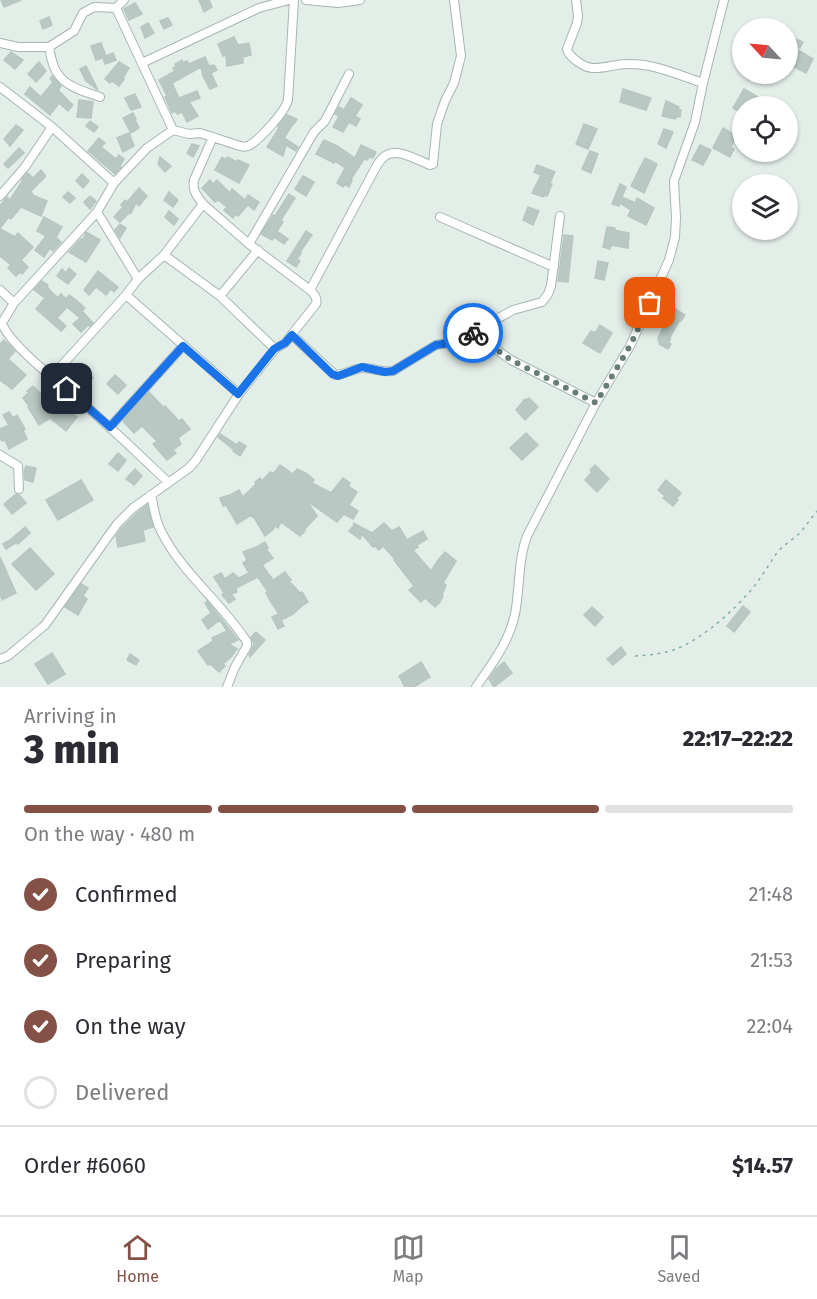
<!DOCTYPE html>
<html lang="en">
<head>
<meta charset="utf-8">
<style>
	body { margin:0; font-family:"Fira Sans",sans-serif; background:#f2f2f3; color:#2b2b33; height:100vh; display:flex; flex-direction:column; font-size:22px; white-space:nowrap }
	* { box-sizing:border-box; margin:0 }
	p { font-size:20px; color:#7c7c81 }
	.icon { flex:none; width:33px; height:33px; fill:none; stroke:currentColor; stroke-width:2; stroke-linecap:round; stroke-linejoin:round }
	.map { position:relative; height:687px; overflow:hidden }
	.details { display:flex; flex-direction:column; background:#fff; flex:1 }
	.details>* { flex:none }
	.needle { width:39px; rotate:296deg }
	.fabs { position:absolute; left:732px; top:18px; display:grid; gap:12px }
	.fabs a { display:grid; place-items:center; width:66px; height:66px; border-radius:50%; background:#fff; box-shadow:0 2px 4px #0004; font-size:30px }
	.pin { position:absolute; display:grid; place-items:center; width:51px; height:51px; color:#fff; margin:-26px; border-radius:12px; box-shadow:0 3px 9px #0006 }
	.courier { position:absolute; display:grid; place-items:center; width:60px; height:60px; margin:-30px; border:4px solid #1a73e8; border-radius:50%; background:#fff; color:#222; box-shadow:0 2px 8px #0007 }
	.head em { font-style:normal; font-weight:800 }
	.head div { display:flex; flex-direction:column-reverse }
	.head { display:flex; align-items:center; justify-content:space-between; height:102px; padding:0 24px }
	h1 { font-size:39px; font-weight:800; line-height:45px }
	.bar { display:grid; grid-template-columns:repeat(4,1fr); gap:9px 6px; align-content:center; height:72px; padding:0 24px }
	.bar i { height:8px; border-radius:4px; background:#e1e1e2 }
	.bar .active { background:#855146 }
	.bar p { grid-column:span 4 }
	.line { display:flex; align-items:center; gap:15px; padding:0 24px; border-top:2px solid #e1e1e2 }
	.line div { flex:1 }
	ol { padding:0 24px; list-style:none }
	li { display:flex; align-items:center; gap:18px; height:66px }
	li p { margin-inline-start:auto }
	li .icon { padding:6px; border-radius:50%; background:#855146; color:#fff; stroke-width:4 }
	li:last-child { color:#7c7c81 }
	li i { width:33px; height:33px; border:3px solid #e1e1e2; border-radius:50% }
	.dock { display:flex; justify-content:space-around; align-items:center; height:84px; border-top:2px solid #e1e1e2; background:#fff; font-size:16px; color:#7c7c81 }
	.dock a { display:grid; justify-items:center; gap:3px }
	.dock .active { color:#855146 }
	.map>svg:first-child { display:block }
	.building { fill:#b9c8c2; stroke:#b6c7c0; stroke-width:1.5 }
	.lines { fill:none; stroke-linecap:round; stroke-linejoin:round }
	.minor-casing { stroke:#a6b6b0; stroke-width:10 }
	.path { stroke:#84b1a3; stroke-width:1.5; stroke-dasharray:3 4.5; stroke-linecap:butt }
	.minor { stroke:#fff; stroke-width:8 }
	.done { stroke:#677d75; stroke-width:6; stroke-dasharray:0 10.8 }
	.route { stroke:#1a73e8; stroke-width:8 }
</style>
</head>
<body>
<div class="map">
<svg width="817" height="687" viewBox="0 0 817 687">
	<rect width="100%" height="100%" fill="#e4eee9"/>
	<!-- building -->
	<path class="building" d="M1,0H21L4,7Z
		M199,0H209L212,7L204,12Z
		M135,3L142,14L129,20L124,9Z
		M49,17L52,25L43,29L40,21Z
		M168,18L172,25L164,29L160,21Z
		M148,23L154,33L145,38L141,27Z
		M788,36L803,42L800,48L788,42Z
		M234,37L238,45L249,43L251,55L243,57V63L227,66L226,55L223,56L218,44Z
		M101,43L106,56L113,53L116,60L105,64L103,58L96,60L91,46Z
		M795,48L813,59L806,73L788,64Z
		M11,52L23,60L15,69L4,60Z
		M205,57L209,66L214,65L217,70L211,73L217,86L210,89L203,76L201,67L172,83L179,98L197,91L200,98L189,102L198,116L187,122L182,112L177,114L175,111L172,113L165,97L167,96L159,80L175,71L173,68L176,66L175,64L182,60L183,63L187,61L189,64Z
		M39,62L46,71L36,82L28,74Z
		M119,62L129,68L123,78L124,79L119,86L112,81L110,83L105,79Z
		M86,66L98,90L86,81L80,69Z
		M52,76L61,86L58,90L73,105L68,111L59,103L50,115L25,94L30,87L41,97L53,82L50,79Z
		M623,89L651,98L646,110L620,102Z
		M744,89L758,97L756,100L769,106H755L752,105L750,106H742V113L733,108Z
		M135,94L141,107L131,110L125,98Z
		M351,98L362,105L355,116L360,119L356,126L349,122L343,132L333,127L339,116L335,114L339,107L344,110Z
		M79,100L93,102L91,118L77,117Z
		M666,101L679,107L678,109L681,110L680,117L678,116L675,119L662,116Z
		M133,113L136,119L135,120L139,128L131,133L123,118Z
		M287,115L297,119L294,124H293L284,138L298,147L296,151L286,145L283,156L267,147L279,128L278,126Z
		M90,121L98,127L94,132L86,126Z
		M584,124L597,129L588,149L576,144Z
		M16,125L23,130L10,146L4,139Z
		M723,128L736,136L731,147L734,149L730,157L713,148Z
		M664,129L673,132L666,148L658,144Z
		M129,133L134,146L123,152L117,138Z
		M99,138L105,143L101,147L116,159L119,155L124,159L120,166L121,167L115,174L88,151Z
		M324,140L337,146L355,158L361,145L376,152L373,158L369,157L367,160L364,159L351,179L352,180L349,187L345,184L343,187L337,183L345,168L335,161L334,163L316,154Z
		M192,144L199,146L193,157L187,153Z
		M700,145L711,150L703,165L692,160Z
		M19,148L24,153L8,168L4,164Z
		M590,151L598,154L591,173L582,169Z
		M160,157L171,166L165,172L158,164Z
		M222,157L226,160L227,157L237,162L238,160L249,165L239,183L215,170Z
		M645,158L657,164L644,193L631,186Z
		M537,165L555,172L550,183L552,184L547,196L545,195L543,197L532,193L541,175L534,172Z
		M41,170L45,175V177L30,192L33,194L32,195L47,201L41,216L21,207L11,219L9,217L0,228V206L7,197L10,200L23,180L22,179L28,173L33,178Z
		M82,174L89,181L83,188L76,181Z
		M303,176L314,182L306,196L295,189Z
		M210,180L213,184L217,180L230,193L232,189L245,200L248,195L259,202L254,210L248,205L238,216L236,214L233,218L224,210L227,207L218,200L215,202L202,188Z
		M620,184L626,187L622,197L635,203L637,198L654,208L646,225L628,216L631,210L620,203L619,206L612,204Z
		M139,188L147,196L139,206L136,203L131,213L130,212L120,222L114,217L123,207L121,205L125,200L127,202Z
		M68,192L75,198L70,203L63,197Z
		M169,192L178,200L173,207L164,200Z
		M289,194L295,198L281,220L283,222L277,231L288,239L284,244L274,237L272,240L261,234L273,215L275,216Z
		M90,196L96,201L90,209L84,202Z
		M528,207L539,211L533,225L523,220Z
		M169,211L178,219L174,225L165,217Z
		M44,217L62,227L56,237L61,242L53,251L50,248L44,257L35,250L46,236L37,231Z
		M120,224L126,228L120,238L115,230Z
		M607,227L615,228L614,230L629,233L628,248L611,245L610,249L603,247Z
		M0,229L15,237L18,233L33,247L21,260L28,267L22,274L20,272L16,276L8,268L11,265L0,256Z
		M306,231L312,235L300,252L301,253L297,259L300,261L296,267L287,261Z
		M86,232L100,240L86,262L69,252L81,239L83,240Z
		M564,235L573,236L568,282L558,281Z
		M598,261L608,263L604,280L595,278Z
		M69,268L76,274L68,284L57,276L62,269L66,273Z
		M98,271L118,287L114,292L111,289L106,295L96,287L89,295L84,290Z
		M42,281L48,285L47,287L58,298L61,294L66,299L69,295L76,300L85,308L82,311L93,323L90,326L88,325L81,332L73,324L80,318L67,307L57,318L66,326L61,331L36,309L45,298L34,290Z
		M675,309L685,315L681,321L680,320L678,323L671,335L669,343L671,344L668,349L659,344L660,342L658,341L659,338H658L666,322L664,321L668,314L669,315L672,310L674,311Z
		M600,325L612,333L600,353L583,343L591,331L595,333Z
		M4,340L15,351L8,359L26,375L12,389L0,380V344Z
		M82,364L93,378L79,390L68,375Z
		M115,375L126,385L118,394L107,384Z
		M33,386L46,399L52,393L61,401L59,403L77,417L66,431L50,418L39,425L28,407L29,406L23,398L29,392L27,391Z
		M149,392L164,408L165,406L179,421L182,419L190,429L178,438L181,444L173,450L176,453L167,460L153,444L157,441L142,426L134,433L123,421Z
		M529,398L538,407L525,420L516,410L525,399L526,400Z
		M9,412L13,418L17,415L25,429L23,430L27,439L9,449L5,440L2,441L0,437V429L9,425L3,415Z
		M526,433L538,445L522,460L510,448Z
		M220,434L237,445L239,442L246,446L240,456L233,451L234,450L218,437Z
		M118,453L126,460L118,471L109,464Z
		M280,465L293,474L297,469L307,474L314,480L312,483L331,493L343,478L350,483L348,486L357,492L349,505L358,511L353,519L344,514L337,522L307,501L317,516L304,530L305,531L300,536L281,522L278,528L275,526L272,531H271L265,536L255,519L251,515L237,524L226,505L223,506L220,498L230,495L239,490L243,497L256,484L255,482L260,478L262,481L270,472L274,473Z
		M595,465L609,479L597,492L585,480L592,472L590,470Z
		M26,466L36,468L33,482L25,480L24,472Z
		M135,469L142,476L134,485L126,479Z
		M81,480L93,500L58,520L46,500Z
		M666,480L681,493L676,499L678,500L673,506L663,498L665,496L658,490Z
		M16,494L19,495L26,503L12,514L4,504Z
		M147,505L153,527L143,530L145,541L118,547L116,536L122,528L137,513Z
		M353,523L372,533L384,523L392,531L399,527L407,540L423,531L427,539L417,545L418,547L413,550L431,571L438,560L445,552L456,561L443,583L446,585L442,595L443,596L440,602L435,607L425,598L421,602L409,590L414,586L394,560L395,559L383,546L379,550L375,546L373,547L362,534L360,539L349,531L354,525L356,527Z
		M25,527L30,533L18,544L17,542L6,549L3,544L10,540Z
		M265,542L268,548L266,549L273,558L262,565L273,580L285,572L291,580L289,581L300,593L302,592L308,602L303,605L293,614L281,620L284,626L278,629L272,617L279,614L271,602L266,593L268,592L258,577L236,588L237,592L231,594L235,599L229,603L222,595L224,593L214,577L221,573L225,579L233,573L239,578L249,573L243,563L247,560L243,552L253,548V549Z
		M30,548L54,574L36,590L12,564Z
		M0,557L16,593L2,600L0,594Z
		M81,584L88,588L83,596L87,599L78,615L65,607Z
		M207,601L238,640L229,644L237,649L231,657L223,664L225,666L219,672L210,664L208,665L198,651L213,641L212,638L227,631L220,620L208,629L202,620L211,613L205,603Z
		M743,606L750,612L734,632L727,626Z
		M592,607L603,617L595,626L584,615Z
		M256,632L265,640L250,657L249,655L254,644L251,637Z
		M621,647L626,654L613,665L607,659Z
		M52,653L65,674L48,684L35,664Z
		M130,654L139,660L136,665L127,660Z
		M421,662L430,677L414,687H405L399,676Z
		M504,662L512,673L494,687L489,679L496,669Z"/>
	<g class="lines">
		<defs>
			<path id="minor" d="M306,0L338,3L360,0
				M576,0L578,16L577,23L567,49C569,57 583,67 592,68C605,69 617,63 630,64C655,64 679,75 703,83
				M116,8L173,130
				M0,43L18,47H49L74,31L83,13L94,7L116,8L124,0
				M49,47C51,56 52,67 58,74C66,87 86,92 100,97
				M142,63L259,8L289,0
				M0,87L52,127L114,183
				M0,196L25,167L52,127
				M203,204L249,244L310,290C314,294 318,298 316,304L285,343L275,349
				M97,212L138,279
				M440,217L554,267
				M249,244L314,132L325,121L349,74
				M0,290L14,303
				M310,290L376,167C378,163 381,159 385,156C397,147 417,160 430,165L433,164L437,124L445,101L454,83L461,56L454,0
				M126,295L239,394L275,349L220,296L164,255
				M220,296L258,250
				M473,333L511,360L596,403
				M292,335L335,375C345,375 354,368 363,368C374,368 382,373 393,371L436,345L456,342L513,310L542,302L548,294L551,286L560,216
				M52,376L126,295L138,279L164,255L203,204C197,196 192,191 194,180L213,137
				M110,427L183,346
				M0,455L18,466L19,489
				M168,482C140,455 112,429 84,404C64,387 9,345 2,323L14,303L97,212L114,183L147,148L173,130L189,134L200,133L240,146C245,147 246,147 250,145C260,139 285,112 288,100L294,0
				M151,495C154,507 155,520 161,531C181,572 222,603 247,642V646L235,667L227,687
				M0,659L8,656L45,625L117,524L133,508L189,468L196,460L239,394
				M476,687C492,664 509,642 515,614C520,588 518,560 527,536L596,403L630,346L669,260L675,237L676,218L674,181L695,122L703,83L724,0"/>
		</defs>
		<!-- minor casing -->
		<use href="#minor" class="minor-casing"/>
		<!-- path -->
		<path class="path" d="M635,656C649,655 663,654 676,649C704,638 733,611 752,589C761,578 768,566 776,554C782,546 792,540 800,533C806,526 811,518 817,511"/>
		<!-- minor -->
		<use href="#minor" class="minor"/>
	</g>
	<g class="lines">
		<!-- done -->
		<path class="done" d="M473,333L511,360L596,403L630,346L650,303"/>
		<!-- route -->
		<path class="route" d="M67,389L110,427L183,346L238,394L274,349L285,343L292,335L332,374L338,376L362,367L385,372L393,371L436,345L456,342L473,333"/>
	</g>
</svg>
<div class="fabs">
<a><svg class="needle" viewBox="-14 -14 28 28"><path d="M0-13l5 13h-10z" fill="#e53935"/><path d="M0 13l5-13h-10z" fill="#7c7c81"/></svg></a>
<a><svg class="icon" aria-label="locate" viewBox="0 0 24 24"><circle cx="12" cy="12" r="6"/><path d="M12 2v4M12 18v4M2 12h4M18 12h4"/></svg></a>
<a><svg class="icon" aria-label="layers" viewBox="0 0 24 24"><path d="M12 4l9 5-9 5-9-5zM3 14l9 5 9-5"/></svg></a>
</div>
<div class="pin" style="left:650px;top:303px;background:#ea580c"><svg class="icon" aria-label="bag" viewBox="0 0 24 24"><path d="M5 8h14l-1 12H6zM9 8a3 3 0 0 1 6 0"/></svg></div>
<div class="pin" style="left:67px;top:389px;background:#1f2937"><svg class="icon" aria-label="home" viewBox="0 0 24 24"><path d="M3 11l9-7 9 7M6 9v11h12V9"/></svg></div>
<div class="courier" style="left:473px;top:333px"><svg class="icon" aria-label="bike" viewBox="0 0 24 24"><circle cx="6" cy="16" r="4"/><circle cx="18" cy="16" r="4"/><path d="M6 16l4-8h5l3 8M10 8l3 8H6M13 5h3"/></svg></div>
</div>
<section class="details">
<div class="head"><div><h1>3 min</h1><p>Arriving in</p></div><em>22:17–22:22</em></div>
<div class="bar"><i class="active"></i><i class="active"></i><i class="active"></i><i></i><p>On the way · 480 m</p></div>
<ol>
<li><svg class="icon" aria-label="check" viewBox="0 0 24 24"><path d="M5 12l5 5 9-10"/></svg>Confirmed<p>21:48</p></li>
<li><svg class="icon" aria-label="check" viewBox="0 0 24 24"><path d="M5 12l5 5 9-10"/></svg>Preparing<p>21:53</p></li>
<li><svg class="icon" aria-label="check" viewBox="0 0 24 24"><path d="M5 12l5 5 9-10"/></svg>On the way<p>22:04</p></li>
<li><i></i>Delivered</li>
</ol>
<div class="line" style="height:78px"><div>Order #6060</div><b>$14.57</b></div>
</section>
<nav class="dock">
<a class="active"><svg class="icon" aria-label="home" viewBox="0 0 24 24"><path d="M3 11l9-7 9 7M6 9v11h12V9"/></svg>Home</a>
<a><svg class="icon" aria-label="map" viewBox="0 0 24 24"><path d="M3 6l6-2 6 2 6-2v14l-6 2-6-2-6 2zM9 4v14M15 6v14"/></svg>Map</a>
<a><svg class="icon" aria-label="saved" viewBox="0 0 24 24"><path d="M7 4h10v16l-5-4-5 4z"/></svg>Saved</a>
</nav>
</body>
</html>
